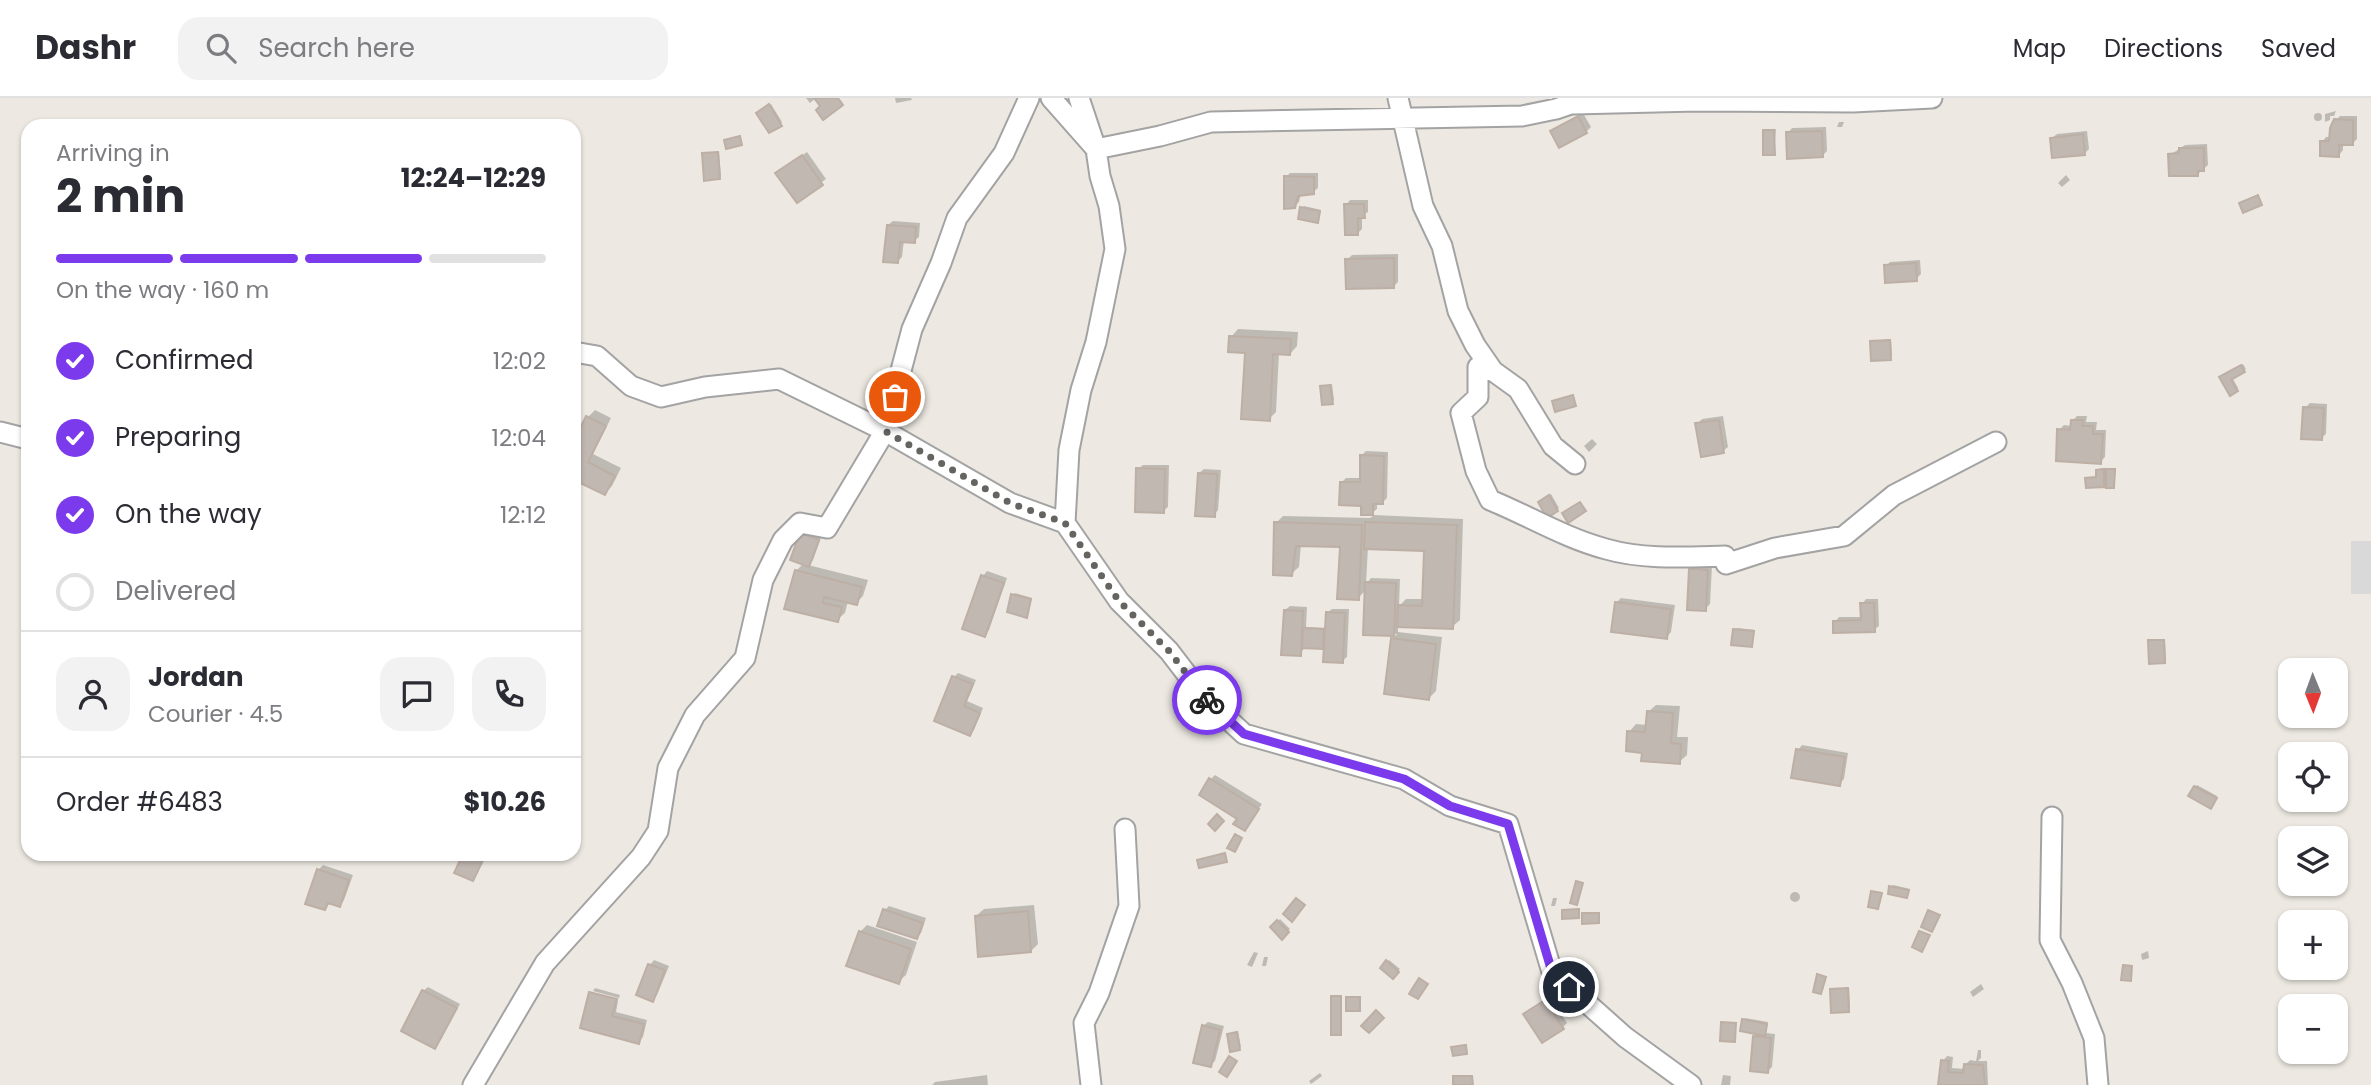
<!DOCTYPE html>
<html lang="en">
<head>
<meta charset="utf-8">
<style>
	body { margin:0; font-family:Poppins,sans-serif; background:#f2f2f3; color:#2b2b33; height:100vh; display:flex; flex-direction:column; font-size:26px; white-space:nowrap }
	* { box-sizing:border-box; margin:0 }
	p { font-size:23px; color:#7c7c81 }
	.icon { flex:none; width:38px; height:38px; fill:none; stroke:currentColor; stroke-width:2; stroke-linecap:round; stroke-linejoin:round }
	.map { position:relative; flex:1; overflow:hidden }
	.details { position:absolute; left:21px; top:21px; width:560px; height:742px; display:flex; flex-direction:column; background:#fff; border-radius:21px; box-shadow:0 2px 5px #0004 }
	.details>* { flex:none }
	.needle { width:46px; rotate:179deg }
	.controls { position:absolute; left:2278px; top:560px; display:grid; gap:14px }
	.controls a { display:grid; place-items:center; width:70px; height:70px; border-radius:14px; background:#fff; box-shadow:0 2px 5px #0004; font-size:35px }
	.pin { position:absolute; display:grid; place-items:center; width:60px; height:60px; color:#fff; margin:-30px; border:4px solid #fff; border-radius:50%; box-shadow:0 2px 7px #0007 }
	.courier { position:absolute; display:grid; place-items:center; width:70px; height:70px; margin:-35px; border:5px solid #7c3aed; border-radius:50%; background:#fff; color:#222; box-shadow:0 2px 9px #0007 }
	.head em { font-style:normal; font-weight:700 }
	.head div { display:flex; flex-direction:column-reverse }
	.head { display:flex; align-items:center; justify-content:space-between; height:119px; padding:0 35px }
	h1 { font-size:46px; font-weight:700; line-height:52px }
	.bar { display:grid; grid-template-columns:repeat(4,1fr); gap:10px 7px; align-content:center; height:84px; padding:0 35px }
	.bar i { height:9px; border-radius:5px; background:#e1e1e2 }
	.bar .current { background:#7c3aed }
	.bar p { grid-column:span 4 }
	.line { display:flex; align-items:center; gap:18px; padding:0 35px; border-top:2px solid #e1e1e2 }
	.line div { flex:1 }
	.round { display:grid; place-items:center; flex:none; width:74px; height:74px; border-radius:21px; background:#f2f2f3 }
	ol { padding:0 35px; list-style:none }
	li { display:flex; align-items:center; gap:21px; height:77px }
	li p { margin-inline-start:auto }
	li .icon { padding:7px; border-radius:50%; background:#7c3aed; color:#fff; stroke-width:4 }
	li:last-child { color:#7c7c81 }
	li i { width:38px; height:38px; border:4px solid #e1e1e2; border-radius:50% }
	header { display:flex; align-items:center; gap:42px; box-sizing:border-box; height:98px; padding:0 35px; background:#fff; border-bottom:2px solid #e1e1e2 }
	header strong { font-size:33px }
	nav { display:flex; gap:38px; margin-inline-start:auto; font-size:24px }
	.search { width:490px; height:63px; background:#f2f2f3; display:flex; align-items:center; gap:18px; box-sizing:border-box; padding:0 24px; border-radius:21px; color:#7c7c81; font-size:26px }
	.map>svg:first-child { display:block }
	.residential { fill:#dad9d9 }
	.shadow { fill:#0003; fill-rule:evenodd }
	.building { fill:#c1b8b2; stroke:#beafa5; stroke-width:2 }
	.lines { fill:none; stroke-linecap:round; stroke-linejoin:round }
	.minor-casing { stroke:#a3a3a3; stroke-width:23 }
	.minor { stroke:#fff; stroke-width:19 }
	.done { stroke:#656461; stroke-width:7; stroke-dasharray:0 12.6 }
	.route { stroke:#7c3aed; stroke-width:9 }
</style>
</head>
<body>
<header>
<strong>Dashr</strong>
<div class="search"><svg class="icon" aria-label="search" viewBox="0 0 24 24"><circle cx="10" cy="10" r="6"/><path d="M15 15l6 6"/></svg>Search here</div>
<nav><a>Map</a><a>Directions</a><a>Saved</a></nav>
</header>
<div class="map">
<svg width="2371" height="987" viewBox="0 0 2371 987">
	<rect width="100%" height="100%" fill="#ede9e2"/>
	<!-- residential -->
	<path class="residential" d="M2351,443H2371V496H2351Z"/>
	<!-- shadow -->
	<path class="shadow" d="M806,0H816L810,5Z
		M895,0H911L912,2L896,5Z
		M771,6L782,24L781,26L760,13Z
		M2336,13L2334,18H2330V22L2325,24V16Z
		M1583,15L1591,29L1586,34L1552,33Z
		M2314 19a4 4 0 1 1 8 0a4 4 0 1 1-8 0Z
		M2340,18H2357V41L2352,46H2343V52L2339,57L2322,44L2326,39H2331L2336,22Z
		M1839,24H1844L1842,29H1837Z
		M1826,29L1827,53L1822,58L1788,35L1792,30Z
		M1767,31H1776L1774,55L1765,33Z
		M2087,33L2089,51L2085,55L2052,40L2057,36Z
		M2207,46L2208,67L2198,76L2170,57L2185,47Z
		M719,53L721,78L719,80L703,56Z
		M807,54L826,81L797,103L782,71Z
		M1290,75H1318V90L1313,94L1301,96L1299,104L1294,108L1286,79Z
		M2066,77L2070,82L2062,89L2058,85Z
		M1350,102H1368V114L1362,118V131L1358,135L1346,107Z
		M1304,108L1321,112L1319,121L1317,123L1302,110Z
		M893,123L920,125L919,139L914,143L904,142L902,159L898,163L888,127Z
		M1398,156V184L1394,188L1347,162L1352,157Z
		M1920,162L1921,176L1916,181L1886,168L1890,164Z
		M1238,231L1298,234L1297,248L1290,256L1279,255L1276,314L1269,321L1247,253L1231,239Z
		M1891,241L1892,258L1890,260L1872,243Z
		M2243,266L2246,271L2232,279L2238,290L2237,292L2222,278Z
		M1332,286L1334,302L1332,304L1321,289Z
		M2310,305L2327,306L2326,336L2321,340L2305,310Z
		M595,312L611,320L593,356L621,370L612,388L605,395L574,380V347L588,319Z
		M1723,318L1728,349L1723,353L1697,326L1702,321Z
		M2077,318H2087L2086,324H2097L2096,332H2106L2105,359L2100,364L2059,332L2064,327L2072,328L2073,322Z
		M1592,341L1597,346L1589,354L1584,348Z
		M1366,353L1388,354L1387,400L1383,404H1377V411L1372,415L1341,385L1346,380H1361V358Z
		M1143,367H1169L1168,409L1163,413L1138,371Z
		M2105,370V375L2110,370H2116L2114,388L2108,383L2104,387L2087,380L2098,378L2097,373Z
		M1204,371L1221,372L1218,412L1214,417L1199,375Z
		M1551,396L1559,410L1548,417L1542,402Z
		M1374,417L1463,421L1460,522L1452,529L1398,527V534L1442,539L1436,593L1429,600L1392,541L1397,536L1365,535L1366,492L1358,500L1341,447L1301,446L1299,469L1291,476L1276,425L1283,418L1370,420ZM1368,449L1426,451L1424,501H1406L1399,508L1400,481L1371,480L1366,486Z
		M806,431L822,437L813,462L808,467L868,482L863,498L856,505L848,503L845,515L837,522L786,509L796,473L804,465L802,436Z
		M1695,467L1712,468L1710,506L1705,511L1690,471Z
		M987,473L1007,480L989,532L985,537L983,478Z
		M1015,495L1032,500L1028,516L1013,497Z
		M1621,500L1675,507L1671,534L1667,539L1616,505Z
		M1866,501H1878L1879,528L1874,532L1835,524L1839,519H1862V506Z
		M1290,508L1307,509L1306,529L1326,530L1327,515L1332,511H1349L1347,559L1342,563L1326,546L1322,550L1305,549L1300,556L1285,512Z
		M1737,530L1755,532L1751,547L1735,532Z
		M2152,541H2165L2166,562L2164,564L2150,543Z
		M958,575L976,582L967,603L983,610L974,632L970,636L954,579Z
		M1656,607L1680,608L1677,639H1688L1687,657L1679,664L1644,653L1629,634L1636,626L1648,627V614Z
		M1802,647L1848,655L1844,681L1839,686L1798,652Z
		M1215,677L1262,706L1245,731L1239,720L1211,681Z
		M2197,687L2217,698L2213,707L2195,689Z
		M323,767L353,777L344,802L340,807L330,804L325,810L318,772Z
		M1893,787L1910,791L1908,796L1906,798L1891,789Z
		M1790 799a5 5 0 1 1 10 0a5 5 0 1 1-10 0Z
		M1553,800H1557L1555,808H1551Z
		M1034,807L1038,846L1031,853L976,818L984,811Z
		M889,808L926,820L921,835L917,839L885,812Z
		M1586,814H1600V822L1599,824L1584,816Z
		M1280,821L1290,831L1282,839L1272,829Z
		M867,827L917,844L906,877L898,884L860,834Z
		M2148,853L2149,860L2142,862L2141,856Z
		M1254,854L1258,855L1252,869L1247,867Z
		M1264,859H1268L1266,868H1262Z
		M654,862L669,868L657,897L653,902L650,867Z
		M1389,862L1400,871L1393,878L1382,869Z
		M1981,886L1984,891L1973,899L1970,894Z
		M428,889L460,906L435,949L423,893Z
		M1849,889L1850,910L1848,912L1832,892Z
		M595,890L620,897L619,900L593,893Z
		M591,894V896L618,903L616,914L647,922L643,939L639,944L582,929Z
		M1334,897H1342V933L1340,935L1333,899Z
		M1349,898H1361L1359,911L1348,900Z
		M1550,899L1567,925L1562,930L1530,912Z
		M1745,920L1768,924L1766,935L1775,936L1772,969L1768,973L1754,939L1758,935L1744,922Z
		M1208,924L1224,928L1215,963L1210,967L1203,928Z
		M1238,933L1241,949L1239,950L1229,936Z
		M1978,952H1981V960L1978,963H1987L1988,987H1940L1943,963L1947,958L1953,959L1952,970L1965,971V967L1970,962L1976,963Z
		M1320,975L1322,978L1311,986L1309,983Z
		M987,977L988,987H932L935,984Z
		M1723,977L1731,978L1730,987H1721Z"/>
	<!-- building -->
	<path class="building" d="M814,0H838L843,7L823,22L816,12L820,8Z
		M769,6L782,28L769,35L756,15Z
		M1578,18L1587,35L1559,50L1550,33Z
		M2334,21L2353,22V47H2339V59L2320,58V43H2329L2330,30Z
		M1763,32H1774L1775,57H1763Z
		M1822,33L1823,59L1787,61L1786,34Z
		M2083,36L2085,57L2052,60L2050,40Z
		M740,38L742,47L726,51L724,42Z
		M2179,50H2204V73H2198V78H2169L2168,56L2179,55Z
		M718,54L720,81L704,83L702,55Z
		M802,57L823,87L797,105L775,75Z
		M1284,78L1314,79V96L1298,98L1295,110L1284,111Z
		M2258,97L2262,107L2243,115L2239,105Z
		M1344,106H1364L1365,120H1358V137H1345Z
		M1300,109L1320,113L1318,125L1298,121Z
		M887,127L916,129L915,145L900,144L898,165L883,164Z
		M1394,160V190L1346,191L1345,161Z
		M1916,165L1917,183L1885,185L1884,167Z
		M1229,238L1291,241L1290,257L1273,256L1270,323L1241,321L1245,255L1228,254Z
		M1890,242L1891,262L1871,263L1870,243Z
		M2241,267L2245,274L2231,282L2238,293L2230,298L2219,279Z
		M1330,287L1333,306L1322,307L1320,288Z
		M1573,297L1576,308L1555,314L1552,303Z
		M2303,309L2324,310L2322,342L2301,341Z
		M586,318L606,328L588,364L615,378L605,397L574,382V343Z
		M1719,322L1724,355L1701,359L1695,325Z
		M2071,322H2083L2082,328H2093V336H2103L2101,366L2056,363L2057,331L2070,332Z
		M1360,357L1384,358L1383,406H1373V417H1361V408L1339,407L1340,384H1360Z
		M1136,370L1165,371L1164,415L1135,414Z
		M2104,371V389L2086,390L2085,380L2096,379V372Z
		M2106,371H2115L2114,390H2106Z
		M1198,375L1217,376L1215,419L1195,418Z
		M1549,397L1558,413L1547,420L1538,404Z
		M1580,404L1586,413L1568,425L1562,415Z
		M1274,424L1362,427L1359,502L1337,501L1340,449L1296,448L1292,478L1273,477Z
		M1365,424L1457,427L1453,531L1397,529L1398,507L1422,508L1424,453L1364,451Z
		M800,435L819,442L809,469L790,462Z
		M1689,471L1708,472L1706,513L1687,512Z
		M795,472L862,489L857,507L824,499L823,505L842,509L838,524L784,511Z
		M981,477L1004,485L985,539L962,531Z
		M1365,484L1396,485L1394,538L1363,537Z
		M1011,496L1031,501L1027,520L1007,514Z
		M1615,504L1671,511L1667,541L1611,534Z
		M1860,505H1874L1875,534L1833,535V523L1861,522Z
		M1284,512L1303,513L1301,558L1281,557Z
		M1326,514L1345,515L1343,565L1323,564Z
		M1303,530L1324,531L1323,551L1302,550Z
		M1733,531L1754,533L1752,549L1731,547Z
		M1391,540L1436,546L1429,602L1384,596Z
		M2148,542H2164L2165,565L2149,566Z
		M952,578L973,586L964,608L980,615L970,638L934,623Z
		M1647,613L1673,615L1671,645L1681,646L1680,666L1641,663L1642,655L1626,653L1627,633L1645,634Z
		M1796,651L1845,659L1840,688L1791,680Z
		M1209,680L1259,711L1245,733L1233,726L1237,721L1199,697Z
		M2194,688L2217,700L2211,711L2188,698Z
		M1217,716L1224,723L1215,733L1208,726Z
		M1235,736L1242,740L1235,754L1227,750Z
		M1225,755L1227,764L1199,770L1197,762Z
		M463,756H486L473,783L454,775Z
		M317,771L349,782L340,809L328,805L325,812L305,806Z
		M1576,783L1583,785L1577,807L1570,805Z
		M1889,788L1909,792L1907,800L1888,796Z
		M1871,793L1882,795L1878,811L1868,809Z
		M1296,800L1305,807L1292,824L1283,816Z
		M883,811L923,825L917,841L877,828Z
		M1579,811V820L1562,821V812Z
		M1928,812L1940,817L1932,834L1921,829Z
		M1028,813L1031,854L978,859L975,818Z
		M1582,815H1599V825L1582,826Z
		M1277,822L1289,834L1282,842L1270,829Z
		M859,833L911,851L899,886L846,868Z
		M1919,833L1930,837L1922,854L1912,849Z
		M1386,862L1399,874L1393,881L1380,870Z
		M648,866L665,872L653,904L636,897Z
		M2123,867L2132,868L2131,883L2121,882Z
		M1817,876L1826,879L1821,896L1813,894Z
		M1419,880L1428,886L1418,901L1409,896Z
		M1848,890L1849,914L1831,915L1830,891Z
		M422,892L457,910L435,951L401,933Z
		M589,894L617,901L612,918L644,926L639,946L580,930Z
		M1331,898H1341V937H1331Z
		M1346,899H1360V913H1346Z
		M1545,902L1564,931L1542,945L1523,916Z
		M1376,912L1384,920L1369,935L1361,928Z
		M1742,921L1767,926L1765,938L1740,933Z
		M1721,924L1736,925L1735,944L1720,943Z
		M1202,927L1220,932L1211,969L1193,965Z
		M1237,934L1240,952L1230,954L1227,936Z
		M1753,938L1771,940L1768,975L1750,973Z
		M1466,947L1467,956L1453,958L1451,949Z
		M1229,958L1237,963L1227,979L1219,974Z
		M1941,962L1949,963L1948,974L1963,975L1964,966L1983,967L1985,987H1938Z
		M1453,978H1472L1473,987H1453Z"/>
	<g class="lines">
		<defs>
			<path id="minor" d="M1051,0L1096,51L1160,38L1211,24L1522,18L1556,11L1588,0
				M1079,0L1096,51L1100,78L1109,108L1115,151L1096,244L1081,292L1069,352L1065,425L1119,503L1169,553L1205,600L1244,636L1404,681L1450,708L1508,726L1552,874L1625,939L1691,987
				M1398,0L1423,108L1442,148L1458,213L1475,247L1493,273L1478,269V299L1461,315L1476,373L1490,402C1529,418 1565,440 1606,451C1644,462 1686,459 1725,458
				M1574,6L1697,3L1853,4L1932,0
				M574,254L597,258L631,288L661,299L705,289L779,281L885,333L1010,405L1065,425
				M1493,273L1518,291L1553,348L1575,366
				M0,334L28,341
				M1726,466L1775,450L1844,438L1894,397L1996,344
				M2052,719L2050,842L2072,885L2094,940L2098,987
				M473,987L545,865L641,759L658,733L668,670L695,617L745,560L763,482L783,442L800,425L827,430L885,333L912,231L941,165L957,120L1004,55L1029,0
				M1091,987L1084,925L1099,895L1129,808L1125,731"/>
		</defs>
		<!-- minor casing -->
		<use href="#minor" class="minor-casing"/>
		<!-- minor -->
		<use href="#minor" class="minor"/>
	</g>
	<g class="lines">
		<!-- done -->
		<path class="done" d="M895,299L885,333L1010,405L1065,425L1119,503L1169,553L1207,602"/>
		<!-- route -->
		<path class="route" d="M1207,602L1244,636L1404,681L1450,708L1508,726L1552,874L1569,889"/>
	</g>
</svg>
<div class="controls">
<a><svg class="needle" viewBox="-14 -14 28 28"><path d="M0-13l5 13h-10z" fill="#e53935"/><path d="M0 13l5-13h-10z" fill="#7c7c81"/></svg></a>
<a><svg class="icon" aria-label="locate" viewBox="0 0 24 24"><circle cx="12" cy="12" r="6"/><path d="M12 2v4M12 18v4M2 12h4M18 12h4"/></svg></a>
<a><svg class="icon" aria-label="layers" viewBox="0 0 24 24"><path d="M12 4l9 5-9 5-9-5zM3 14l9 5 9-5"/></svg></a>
<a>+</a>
<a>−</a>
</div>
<div class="pin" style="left:895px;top:299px;background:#ea580c"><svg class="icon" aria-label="bag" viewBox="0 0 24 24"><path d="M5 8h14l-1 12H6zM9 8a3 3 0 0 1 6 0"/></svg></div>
<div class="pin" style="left:1569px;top:889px;background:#1f2937"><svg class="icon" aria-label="home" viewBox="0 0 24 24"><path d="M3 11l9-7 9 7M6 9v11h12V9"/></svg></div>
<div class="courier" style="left:1207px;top:602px"><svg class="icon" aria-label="bike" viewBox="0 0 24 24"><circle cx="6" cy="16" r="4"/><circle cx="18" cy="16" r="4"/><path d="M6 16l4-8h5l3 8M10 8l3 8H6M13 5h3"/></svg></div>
<section class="details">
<div class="head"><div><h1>2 min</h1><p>Arriving in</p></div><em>12:24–12:29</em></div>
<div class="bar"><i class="current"></i><i class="current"></i><i class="current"></i><i></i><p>On the way · 160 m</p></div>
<ol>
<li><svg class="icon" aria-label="check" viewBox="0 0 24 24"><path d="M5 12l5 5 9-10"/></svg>Confirmed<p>12:02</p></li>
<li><svg class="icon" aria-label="check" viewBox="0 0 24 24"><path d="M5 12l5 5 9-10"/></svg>Preparing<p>12:04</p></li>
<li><svg class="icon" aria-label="check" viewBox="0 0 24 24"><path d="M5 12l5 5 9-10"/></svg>On the way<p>12:12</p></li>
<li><i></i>Delivered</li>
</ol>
<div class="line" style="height:126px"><a class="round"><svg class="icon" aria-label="person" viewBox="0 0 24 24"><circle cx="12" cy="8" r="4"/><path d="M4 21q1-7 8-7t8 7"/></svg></a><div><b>Jordan</b><p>Courier · 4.5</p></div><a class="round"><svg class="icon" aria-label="chat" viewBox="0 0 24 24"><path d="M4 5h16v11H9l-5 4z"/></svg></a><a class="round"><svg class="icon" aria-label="phone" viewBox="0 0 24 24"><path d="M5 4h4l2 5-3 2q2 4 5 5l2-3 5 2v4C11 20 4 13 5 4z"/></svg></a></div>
<div class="line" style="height:91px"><div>Order #6483</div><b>$10.26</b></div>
</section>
</div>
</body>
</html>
